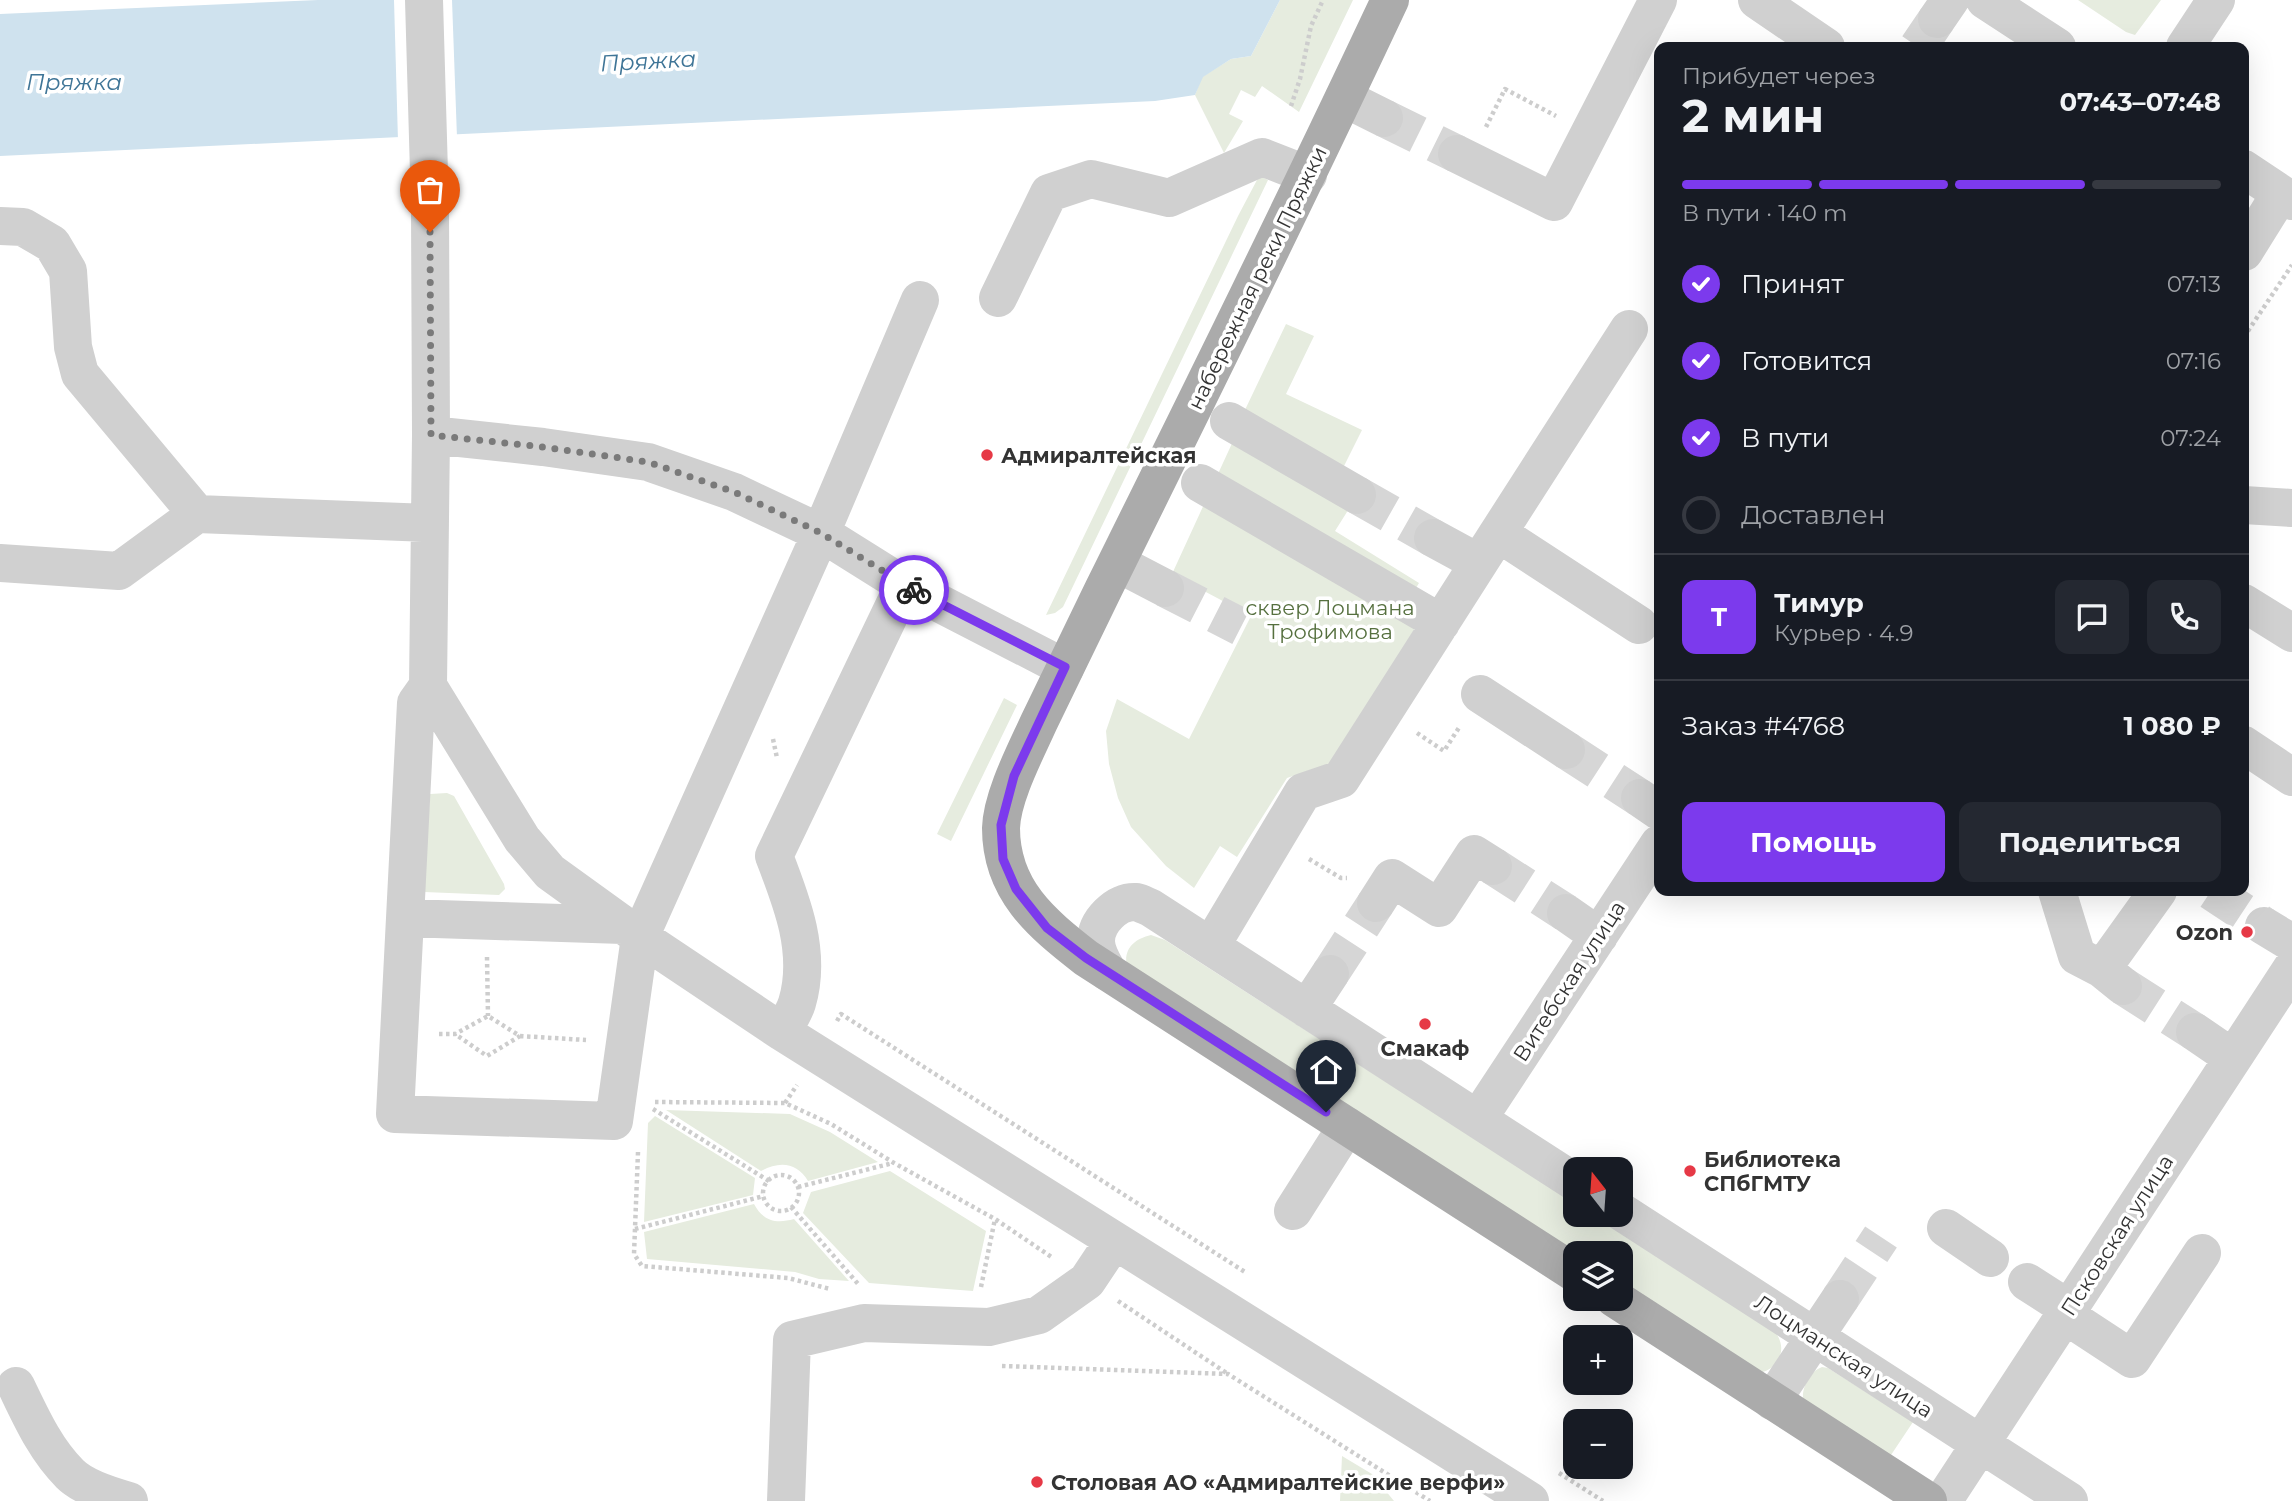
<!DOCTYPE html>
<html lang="ru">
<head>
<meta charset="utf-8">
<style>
	body { margin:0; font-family:Montserrat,sans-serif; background:#242831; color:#f1f3f6; height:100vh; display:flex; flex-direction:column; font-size:26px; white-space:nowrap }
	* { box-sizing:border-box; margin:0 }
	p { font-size:23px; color:#9ea1a6 }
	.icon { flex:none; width:38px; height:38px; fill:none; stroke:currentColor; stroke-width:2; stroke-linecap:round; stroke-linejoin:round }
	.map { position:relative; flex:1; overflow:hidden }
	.details { position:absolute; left:1654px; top:42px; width:595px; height:854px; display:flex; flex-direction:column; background:#171b24; border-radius:14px; box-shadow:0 7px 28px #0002 }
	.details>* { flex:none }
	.needle { width:46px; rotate:343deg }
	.buttons { position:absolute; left:1563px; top:1157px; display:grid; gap:14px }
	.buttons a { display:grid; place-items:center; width:70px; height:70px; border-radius:14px; background:#171b24; box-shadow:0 7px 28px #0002; font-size:35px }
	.pin { position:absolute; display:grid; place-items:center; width:60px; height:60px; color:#fff; margin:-72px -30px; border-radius:50% 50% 50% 0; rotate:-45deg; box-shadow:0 0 7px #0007 }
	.pin .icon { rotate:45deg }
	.courier { position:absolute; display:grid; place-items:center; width:70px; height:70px; margin:-35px; border:5px solid #7c3aed; border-radius:50%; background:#fff; color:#222; box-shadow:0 2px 9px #0007 }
	.overview em { font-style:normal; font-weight:700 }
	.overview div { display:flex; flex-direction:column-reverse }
	.overview { display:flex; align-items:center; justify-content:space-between; height:119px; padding:0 28px }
	h1 { font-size:46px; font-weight:700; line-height:52px }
	.bar { display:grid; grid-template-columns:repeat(4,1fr); gap:10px 7px; align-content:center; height:84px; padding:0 28px }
	.bar i { height:9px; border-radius:5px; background:#363941 }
	.bar .selected { background:#7c3aed }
	.bar p { grid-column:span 4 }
	.line { display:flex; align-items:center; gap:18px; padding:0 28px; border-top:2px solid #363941 }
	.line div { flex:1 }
	.round { display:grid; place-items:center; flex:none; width:74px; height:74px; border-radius:14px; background:#242831 }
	ol { padding:0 28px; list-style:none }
	li { display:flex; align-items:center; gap:21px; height:77px }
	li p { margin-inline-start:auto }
	li .icon { padding:7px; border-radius:50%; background:#7c3aed; color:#fff; stroke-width:4 }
	li:last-child { color:#9ea1a6 }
	li i { width:38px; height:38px; border:4px solid #363941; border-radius:50% }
	.cta { display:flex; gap:14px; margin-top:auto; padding:14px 28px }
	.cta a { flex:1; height:80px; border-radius:14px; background:#7c3aed; color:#fff; font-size:28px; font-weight:700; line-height:80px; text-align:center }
	.cta a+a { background:#242831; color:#f1f3f6 }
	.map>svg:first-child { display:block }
	.green { fill:#e6ecdf }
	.water { fill:#cfe2ee }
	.pier { fill:#fff }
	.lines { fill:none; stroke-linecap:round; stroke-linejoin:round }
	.minor-tunnel { stroke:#d6d6d6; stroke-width:38; stroke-dasharray:38 19; stroke-linecap:butt }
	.path { stroke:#cdcdcd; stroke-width:4.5; stroke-dasharray:3.5 3.5; stroke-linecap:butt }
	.minor { stroke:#d0d0d0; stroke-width:38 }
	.major { stroke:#ababab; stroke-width:38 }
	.done { stroke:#7a7a7a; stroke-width:7; stroke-dasharray:0 12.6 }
	.route { stroke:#7c3aed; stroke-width:9 }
	.poi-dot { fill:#e63946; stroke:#fff; stroke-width:2.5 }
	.labels { text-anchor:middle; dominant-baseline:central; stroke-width:7; stroke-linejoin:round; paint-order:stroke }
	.street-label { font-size:21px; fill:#333; stroke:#fff }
	.poi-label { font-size:21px; font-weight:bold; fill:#333; stroke:#fff; text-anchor:start }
	.park-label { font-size:21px; fill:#56703f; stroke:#fff }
	.water-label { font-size:23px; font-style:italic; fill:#3f7597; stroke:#fff }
</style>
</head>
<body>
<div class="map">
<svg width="2292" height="1501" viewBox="0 0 2292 1501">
	<rect width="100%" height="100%" fill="#fff"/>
	<!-- green -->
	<path class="green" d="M1280,0H1353L1299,112L1262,86L1255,97L1241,90L1229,114L1243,121L1224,153L1195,95L1202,77L1231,59L1251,56Z
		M2078,0H2161L2135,35L2126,32Z
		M1262,177L1268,180L1063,607L1055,613L1046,615L1238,216L1257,180Z
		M1286,324L1314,336L1286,394L1362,430L1344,466L1244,412Z
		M1234,439L1352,504L1335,531L1419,583L1413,593L1417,625L1334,762L1287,778L1237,857L1220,846L1194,888L1166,866L1131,827L1118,798L1109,764L1106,731L1117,699L1189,739L1251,616L1172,574Z
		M1004,698L1017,705L951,841L937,834Z
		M447,793L454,796L504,884L505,889L499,895L424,892L430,794Z
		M1151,935L1165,940L1575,1203V1214L1592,1215L1774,1331C1789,1347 1779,1370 1759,1373L1621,1288L1620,1253H1575L1127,967C1123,949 1134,939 1151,935Z
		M666,1110L790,1114L830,1132L878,1162L808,1181C797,1162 779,1161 761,1171Z
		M655,1116L755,1178L753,1195L644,1222L648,1123Z
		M890,1171L986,1231L973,1291L869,1283L803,1213L811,1192Z
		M754,1204C763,1221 776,1224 794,1219L849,1281L819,1279L795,1272L647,1259L644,1232Z
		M1822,1367L1828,1368L1913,1422L1889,1458L1804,1404C1800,1391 1808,1372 1822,1367Z
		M1342,1456L1372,1474L1394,1501H1340Z"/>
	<!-- water -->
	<path class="water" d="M318,0H1280L1251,56L1231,59L1203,77L1195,95L1155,101L0,156V14Z"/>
	<!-- pier -->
	<path class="pier" d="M394,0H452L457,138L398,141Z"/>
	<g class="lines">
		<!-- minor-tunnel -->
		<path class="minor-tunnel" d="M1918,47L1937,19
			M1384,118L1457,154
			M1357,495L1433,538
			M1165,588L1241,627
			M1566,750L1640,798
			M1493,866L1566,913
			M2211,891L2264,926
			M1330,974L1376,903
			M2123,986L2195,1032
			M1840,1299L1881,1237"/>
		<!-- path -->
		<path class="path" d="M1291,106L1300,79L1311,26L1323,0
			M1486,127L1505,89L1556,116
			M2244,337L2292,265
			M1417,733L1444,751L1460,726
			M773,739L777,758
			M1309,859L1341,878H1347
			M487,957L488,1016
			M837,1021L841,1014L1245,1272
			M439,1034H455L488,1016L520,1036L487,1056L455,1034
			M520,1036L586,1040
			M655,1102L785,1103L831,1124L894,1163L995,1219L1053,1258
			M785,1103L797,1085
			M653,1109L769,1181
			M638,1152L634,1254L642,1266L788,1278L830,1289
			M763 1193a18 18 0 1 1 36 0a18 18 0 1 1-36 0Z
			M798,1187L893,1163
			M791,1207L859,1285
			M635,1229L764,1196
			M981,1287L995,1219
			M1118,1301L1228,1374
			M1002,1366L1228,1374L1430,1501
			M1559,1473L1603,1501"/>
		<!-- minor -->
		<path class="minor" d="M424,0L430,207L431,435L428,686L522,839L550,872L640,937L782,1032L1530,1501
			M1757,0L1826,47
			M1985,0L2057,47
			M1937,19L1950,0
			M2185,47L2216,0
			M1344,98L1384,118
			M1457,154L1554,202L1658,0
			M2244,169L2292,201
			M0,226L23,227L52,244L68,271L73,347L80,374L197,514
			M2244,252L2280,194
			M998,298L1049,193L1091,179L1169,198L1262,157L1308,175
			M1229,421L1357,495
			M431,435L543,447L648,462L734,492L821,533L904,585L1065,668
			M1200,483L1441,623
			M2244,505L2292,508
			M1498,533L1629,329
			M1433,538L1479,563
			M0,563L119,571L197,514L429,523
			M1117,563L1165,588
			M2244,603L2292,633
			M428,686L416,703L395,1114L614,1121L640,937L821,533L920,300
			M1480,694L1566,750
			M2244,745L2292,777
			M1640,798L1659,811
			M2057,891L2077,956L2102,969L2123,986
			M1376,903L1392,878L1439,908L1474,854L1493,866
			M1566,913L1599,936
			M405,918L623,925
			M2264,926L2292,943
			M1211,946L1303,792L1341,779L1498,533L1639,625
			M2102,969L2158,891
			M1108,972C1103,963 1096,952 1096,941C1096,922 1116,901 1136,902C1141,903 1146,906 1151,908L1575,1182
			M1307,1009L1330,974
			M782,1032C787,1023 794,1013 797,1003C812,953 792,902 774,856L904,585
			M2195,1032L2233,1058
			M1478,1119L1659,844
			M1293,1211L1347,1126
			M1620,1211L2069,1501
			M1946,1228L1990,1258
			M2027,1282L2069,1309
			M2065,1315L2132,1359L2202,1253
			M16,1386C31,1417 45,1449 70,1474C83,1487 111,1496 129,1501
			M1772,1401L1840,1299
			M786,1501L792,1340L864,1323L989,1327L1039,1315L1087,1281L1113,1242
			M1943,1501L2292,968"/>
		<!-- major -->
		<path class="major" d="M1390,0C1297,198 1200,394 1103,590C1082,634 1060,678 1039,722C1026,751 1002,796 1001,828C1001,890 1041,923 1086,958L1575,1273
			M1614,1298L1928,1501"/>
	</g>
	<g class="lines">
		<!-- done -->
		<path class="done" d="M430,232L431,435L543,447L648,462L734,492L821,533L914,590"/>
		<!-- route -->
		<path class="route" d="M914,590L1065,667L1014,776L1001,825L1003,859L1016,889L1047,928L1086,958L1326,1112"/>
	</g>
	<!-- markers -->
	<g class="poi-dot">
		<circle cx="987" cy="455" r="7"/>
		<circle cx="2247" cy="932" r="7"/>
		<circle cx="1425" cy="1024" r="7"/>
		<circle cx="1690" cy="1171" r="7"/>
		<circle cx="1037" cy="1482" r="7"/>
	</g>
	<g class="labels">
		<!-- street labels -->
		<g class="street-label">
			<text transform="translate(1257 278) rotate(-64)">набережная реки Пряжки</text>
			<text transform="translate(1569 981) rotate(-57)">Витебская улица</text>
			<text transform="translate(2117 1235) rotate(-57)">Псковская улица</text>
			<text transform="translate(1844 1356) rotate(33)">Лоцманская улица</text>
		</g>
		<!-- poi labels -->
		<g class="poi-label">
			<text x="1001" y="455">Адмиралтейская</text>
			<text x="2233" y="932" text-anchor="end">Ozon</text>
			<text x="1425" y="1048" text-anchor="middle">Смакаф</text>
			<text x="1704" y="1159">Библиотека<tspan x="1704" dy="24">СПбГМТУ</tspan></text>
			<text x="1051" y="1482">Столовая АО «Адмиралтейские верфи»</text>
		</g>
		<!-- park labels -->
		<g class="park-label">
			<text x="1330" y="607">сквер Лоцмана<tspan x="1330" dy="24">Трофимова</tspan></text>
		</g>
		<!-- water labels -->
		<g class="water-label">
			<text transform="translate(648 61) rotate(-3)">Пряжка</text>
			<text x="74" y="82">Пряжка</text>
		</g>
	</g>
</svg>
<div class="buttons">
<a><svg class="needle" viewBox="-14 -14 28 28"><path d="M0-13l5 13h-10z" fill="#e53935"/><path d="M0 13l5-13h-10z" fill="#9ea1a6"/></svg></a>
<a><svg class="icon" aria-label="layers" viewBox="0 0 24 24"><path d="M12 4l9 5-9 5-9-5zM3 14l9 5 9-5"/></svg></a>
<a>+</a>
<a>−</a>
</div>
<div class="pin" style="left:430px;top:232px;background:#ea580c"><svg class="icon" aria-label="bag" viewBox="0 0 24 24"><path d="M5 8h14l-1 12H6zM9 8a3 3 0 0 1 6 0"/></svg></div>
<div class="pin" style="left:1326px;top:1112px;background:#1f2937"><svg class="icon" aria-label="home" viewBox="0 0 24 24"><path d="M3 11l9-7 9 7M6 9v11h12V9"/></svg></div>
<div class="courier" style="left:914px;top:590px"><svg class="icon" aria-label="bike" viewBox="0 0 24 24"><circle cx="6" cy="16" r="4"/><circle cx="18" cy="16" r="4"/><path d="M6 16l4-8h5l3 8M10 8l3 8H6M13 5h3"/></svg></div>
<section class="details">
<div class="overview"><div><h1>2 мин</h1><p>Прибудет через</p></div><em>07:43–07:48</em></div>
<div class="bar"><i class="selected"></i><i class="selected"></i><i class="selected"></i><i></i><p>В пути · 140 m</p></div>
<ol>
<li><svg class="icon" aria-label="check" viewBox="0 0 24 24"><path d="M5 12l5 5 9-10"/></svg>Принят<p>07:13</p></li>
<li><svg class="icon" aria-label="check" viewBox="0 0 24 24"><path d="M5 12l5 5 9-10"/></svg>Готовится<p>07:16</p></li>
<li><svg class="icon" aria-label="check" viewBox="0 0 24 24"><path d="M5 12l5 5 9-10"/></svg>В пути<p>07:24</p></li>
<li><i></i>Доставлен</li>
</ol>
<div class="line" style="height:126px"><b class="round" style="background:#7c3aed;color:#fff">Т</b><div><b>Тимур</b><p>Курьер · 4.9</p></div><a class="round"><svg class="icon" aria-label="chat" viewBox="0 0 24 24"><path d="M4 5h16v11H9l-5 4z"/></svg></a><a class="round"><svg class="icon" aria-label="phone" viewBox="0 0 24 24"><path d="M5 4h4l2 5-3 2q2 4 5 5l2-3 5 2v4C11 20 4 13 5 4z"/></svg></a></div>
<div class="line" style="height:91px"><div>Заказ #4768</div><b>1 080 ₽</b></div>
<div class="cta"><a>Помощь</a><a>Поделиться</a></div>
</section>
</div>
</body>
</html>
